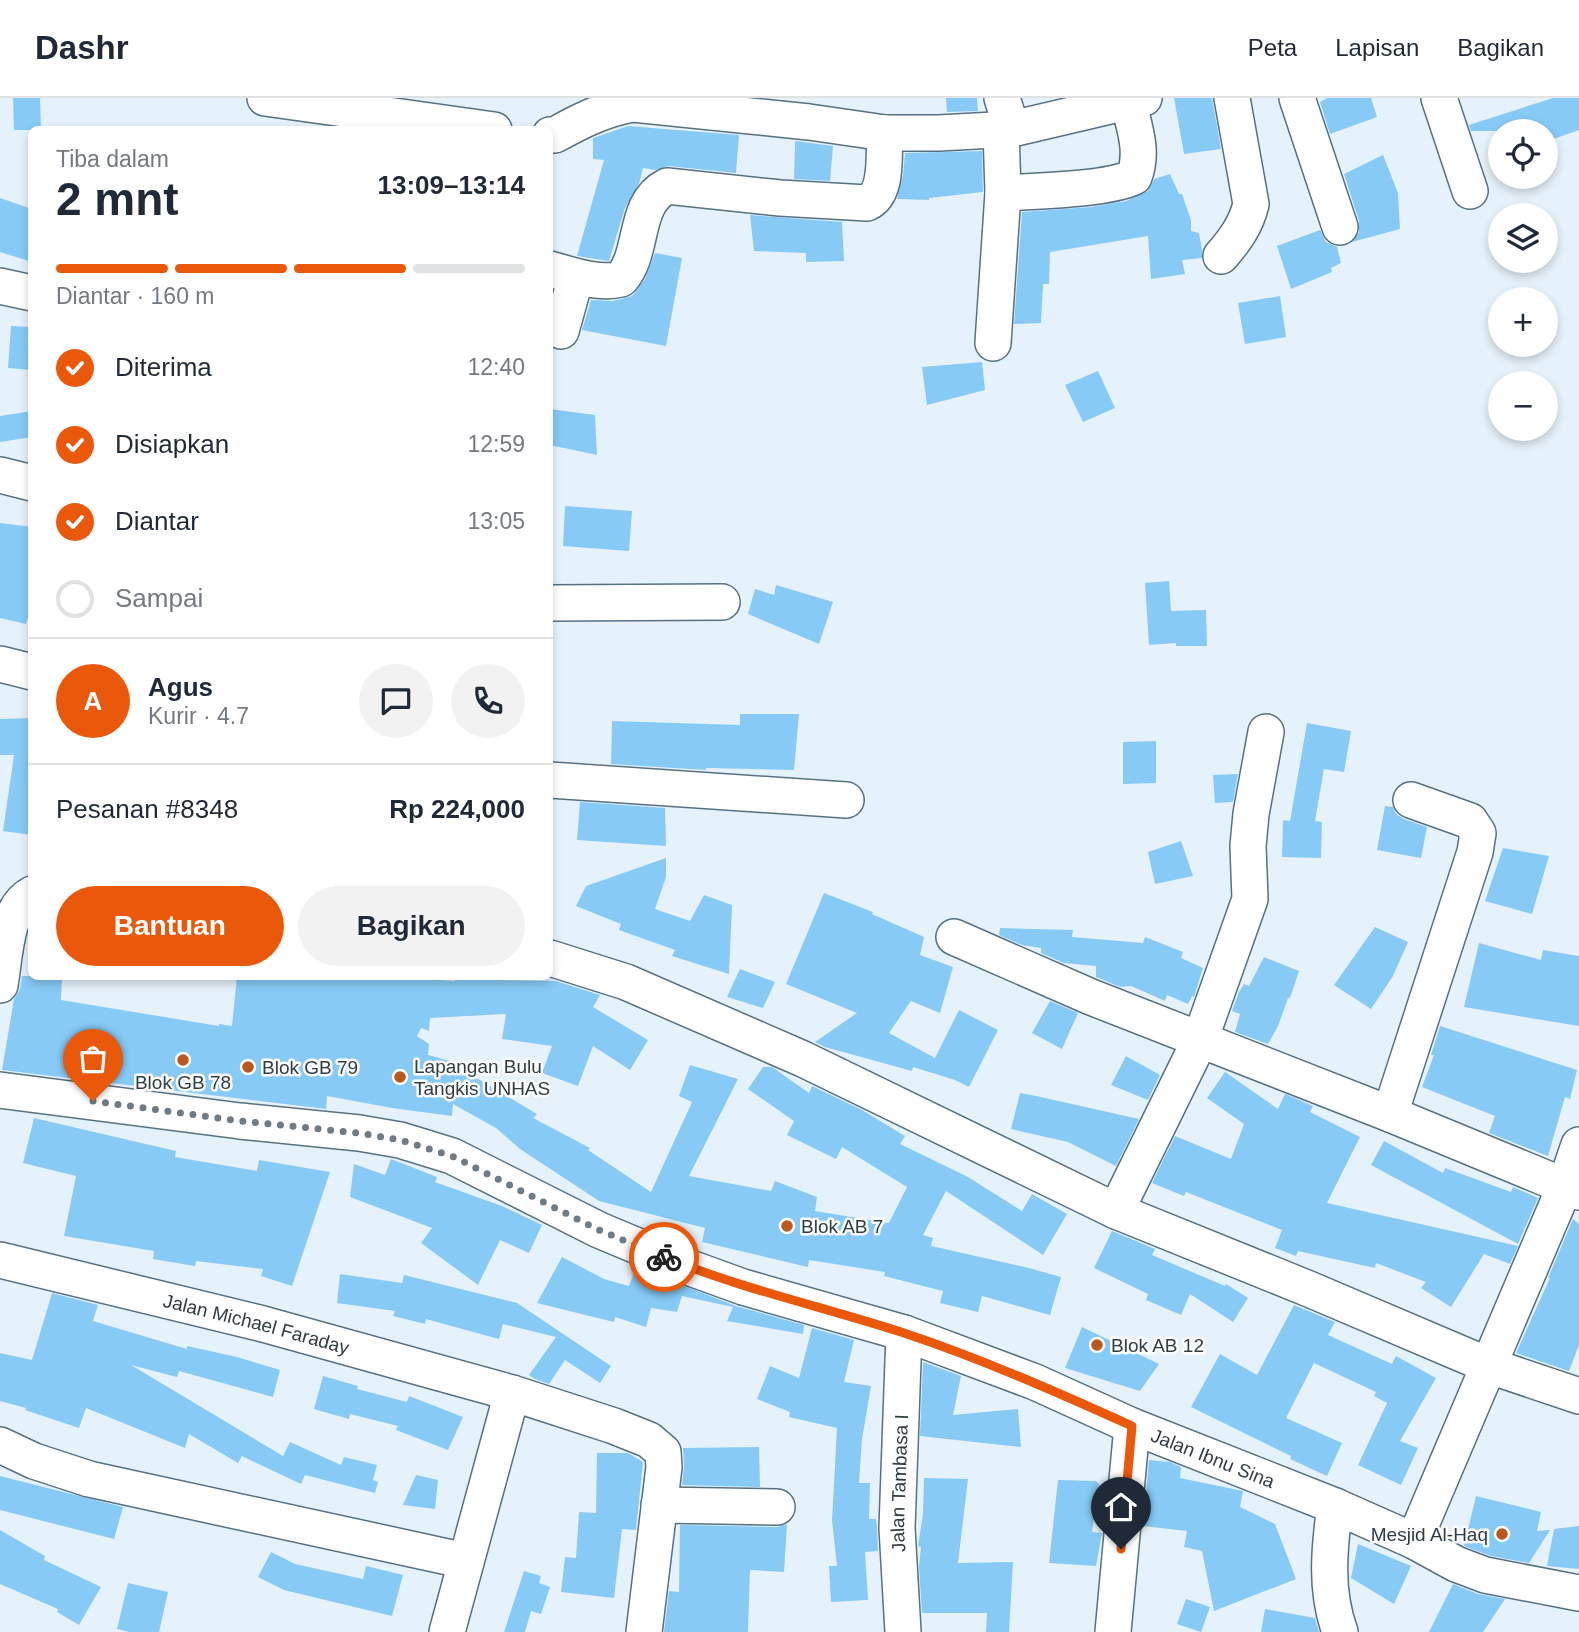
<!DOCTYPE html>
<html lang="id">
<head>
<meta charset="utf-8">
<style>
	body { margin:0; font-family:Arial,sans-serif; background:#f2f2f3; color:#1f2937; height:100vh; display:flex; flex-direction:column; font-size:26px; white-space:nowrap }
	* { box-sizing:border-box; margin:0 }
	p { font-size:23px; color:#747a83 }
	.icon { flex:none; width:38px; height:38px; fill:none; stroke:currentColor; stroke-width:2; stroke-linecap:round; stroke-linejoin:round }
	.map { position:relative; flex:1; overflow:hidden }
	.panel { position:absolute; left:28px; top:28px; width:525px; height:854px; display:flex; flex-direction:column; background:#fff; border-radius:10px; box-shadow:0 4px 10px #0003 }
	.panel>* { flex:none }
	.tools { position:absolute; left:1488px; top:21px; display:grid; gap:14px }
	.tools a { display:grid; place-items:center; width:70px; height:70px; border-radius:50%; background:#fff; box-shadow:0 4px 10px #0003; font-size:35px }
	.pin { position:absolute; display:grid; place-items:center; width:60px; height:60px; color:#fff; margin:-72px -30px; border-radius:50% 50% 50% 0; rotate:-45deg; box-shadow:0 0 7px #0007 }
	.pin .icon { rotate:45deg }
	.courier { position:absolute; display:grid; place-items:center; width:70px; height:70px; margin:-35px; border:5px solid #ea580c; border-radius:50%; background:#fff; color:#222; box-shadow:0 2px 9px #0007 }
	.overview em { font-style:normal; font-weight:700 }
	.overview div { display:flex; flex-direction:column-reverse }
	.overview { display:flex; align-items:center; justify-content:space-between; height:119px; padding:0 28px }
	h1 { font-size:46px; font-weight:700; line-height:52px }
	.bar { display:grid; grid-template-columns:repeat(4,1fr); gap:10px 7px; align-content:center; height:84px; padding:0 28px }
	.bar i { height:9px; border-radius:5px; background:#e0e1e3 }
	.bar .active { background:#ea580c }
	.bar p { grid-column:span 4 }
	.line { display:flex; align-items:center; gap:18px; padding:0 28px; border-top:2px solid #e0e1e3 }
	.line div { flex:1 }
	.round { display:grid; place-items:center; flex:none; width:74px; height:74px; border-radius:37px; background:#f2f2f3 }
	ol { padding:0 28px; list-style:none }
	li { display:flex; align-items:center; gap:21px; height:77px }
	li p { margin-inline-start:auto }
	li .icon { padding:7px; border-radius:50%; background:#ea580c; color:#fff; stroke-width:4 }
	li:last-child { color:#747a83 }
	li i { width:38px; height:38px; border:4px solid #e0e1e3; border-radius:50% }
	.cta { display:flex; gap:14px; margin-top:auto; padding:14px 28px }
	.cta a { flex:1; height:80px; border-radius:42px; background:#ea580c; color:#fff; font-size:28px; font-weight:700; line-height:80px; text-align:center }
	.cta a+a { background:#f2f2f3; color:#1f2937 }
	header { display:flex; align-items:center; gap:42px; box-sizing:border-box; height:98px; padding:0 35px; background:#fff; border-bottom:2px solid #e0e1e3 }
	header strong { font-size:33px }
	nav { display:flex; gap:38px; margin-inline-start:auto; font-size:24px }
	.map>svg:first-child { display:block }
	.building { fill:#87caf6 }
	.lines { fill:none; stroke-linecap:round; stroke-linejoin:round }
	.minor-casing { stroke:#557183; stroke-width:38 }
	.minor { stroke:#fff; stroke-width:35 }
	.done { stroke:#707c85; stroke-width:7; stroke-dasharray:0 12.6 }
	.route { stroke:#ea580c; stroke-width:9 }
	.poi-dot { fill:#bb5820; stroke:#fdfdfd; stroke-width:2.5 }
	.labels { text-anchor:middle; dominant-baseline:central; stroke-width:5; stroke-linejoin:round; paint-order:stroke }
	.poi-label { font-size:19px; fill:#313d46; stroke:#fdfdfd; text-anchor:start }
	.street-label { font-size:19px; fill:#313d46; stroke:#fdfdfd }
</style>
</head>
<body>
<header>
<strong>Dashr</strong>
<nav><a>Peta</a><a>Lapisan</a><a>Bagikan</a></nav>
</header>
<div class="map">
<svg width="1579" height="1534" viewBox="0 0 1579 1534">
	<rect width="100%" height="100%" fill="#e6f2fb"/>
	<!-- building -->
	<path class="building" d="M13,0H40L41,32H14Z
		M946,0H977L978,13L947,14Z
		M1174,0H1212L1221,51L1184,56Z
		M1327,0H1371L1377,19L1330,36L1320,4Z
		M1553,0H1579V32L1545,44V33H1471L1469,27Z
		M628,28L739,37L736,75L669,68L655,72L643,70L639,86L625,110L609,163L577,158L604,62L593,61V40Z
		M795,43L833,48L830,83L794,81Z
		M982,53L983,94L929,100V102L897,101L903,77L905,55Z
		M1383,57L1398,95L1400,131L1352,144L1359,134V123L1344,76Z
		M1170,76L1179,96H1182L1191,122V133L1199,135L1202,152V160L1182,162L1185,176L1151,181L1148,138L1050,154L1049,186H1043L1041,225L1014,226L1022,114L1091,109L1126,103L1148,93L1154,81Z
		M0,100L32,111V164L0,154Z
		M750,117L842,124L844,163L806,164V155L754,153Z
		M1320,132L1326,144L1337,149L1341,165L1331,170L1332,174L1291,191L1277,148Z
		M655,155L682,160L666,248L582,232L591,202L613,203L632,198L645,181Z
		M1280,198L1286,239L1245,246L1238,205Z
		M11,228L32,229V272L8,270Z
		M982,264L985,292L927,307L922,269Z
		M1098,273L1115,310L1083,324L1065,287Z
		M550,311L595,317L597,357L550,347Z
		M32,313V339L0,344V318Z
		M565,408L632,413L629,453L563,448Z
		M0,425L32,429V505L26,526L0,520Z
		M1169,483L1171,513L1206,512L1207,548H1176V545L1149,547L1145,485Z
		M776,487L833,504L819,546L748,516L755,491L774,497Z
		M740,616H799L794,672L706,670V672L611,666L612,623L740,627Z
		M32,620V737L3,733L14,657H0V621Z
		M1307,625L1351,633L1344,674L1324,671L1315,723L1322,724L1321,760L1282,759L1283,722L1290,723Z
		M1156,643V685L1123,686V644Z
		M1238,676L1233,704L1215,705L1213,677Z
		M580,704L665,710L666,748L577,742Z
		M1385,708L1393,709L1396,716L1404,721L1427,729L1421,760L1377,752Z
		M1181,743L1193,778L1155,786L1148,754Z
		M1503,750L1549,758L1532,816L1485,803Z
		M666,760V779L655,811L690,823L704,797L732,807L729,876L672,858L675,852L619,832L621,826L576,808L586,788Z
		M824,795L873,814L872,816L924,839L920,857L953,869L940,915L911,903L889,935L935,960L959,912L998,932L969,989L955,982L913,969L912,973L825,949L815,944L857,915L786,886Z
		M1375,829L1408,844L1393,878L1371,911L1334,887Z
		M1000,830L1073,832L1072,839L1143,845L1145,839L1183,854L1181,860L1203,870L1194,899L1192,898L1188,906L1167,897L1165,903L1131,888L1120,889L1099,880L1096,879V868L1064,865L1041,855V850L1022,847L999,837Z
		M1479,845L1541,862L1543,852L1579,858V928L1464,909Z
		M1264,859L1299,873L1290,900H1288L1278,928L1268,946L1235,934L1240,916L1232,913L1239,894L1244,886L1249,888Z
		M740,871L775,884L763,910L727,899Z
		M22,878H62L61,902L219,928V926L232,928L237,878H379L455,883V878H492V882L556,883L600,897L593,909L648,942L630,972L593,948L578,988L542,975L552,948L502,941L506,916L430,920L429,933L421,930L417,938L429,946L428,957L468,968L465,973L537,1016L533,1020L590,1050L588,1052L651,1094L692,1004L679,998L690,967L738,981L689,1078L771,1093L775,1083L817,1099L815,1113L889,1125L907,1089L842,1049L836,1061L787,1037L794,1023L748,991L763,969H772L809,995L812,988L862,1012L905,1038L900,1046L968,1079L1022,1113L1032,1096L1067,1116L1043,1157L946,1093L923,1137L933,1140L931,1148L1029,1170L1061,1179L1050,1217L982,1198L978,1214L940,1205L943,1193L884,1178L885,1174L809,1162L808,1169L702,1144L705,1130L599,1103L520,1051L496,1030L453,1006L452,1018L392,1010L327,998L326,1011L2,972L14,901L20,891Z
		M1050,903L1078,915L1062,951L1032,935Z
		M1440,928L1577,972L1570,1001L1565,999L1548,1058L1489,1035L1495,1018L1422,989L1434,957H1431Z
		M1126,958L1160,977L1148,1002L1111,987Z
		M1225,974L1278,1011L1285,996L1313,1008L1310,1014L1360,1039L1327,1105L1518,1148L1510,1166L1484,1156L1451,1209L1421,1190L1426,1184L1376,1165L1375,1170L1298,1153L1296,1158L1275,1150L1282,1132L1186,1094L1184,1098L1152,1085L1175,1038L1231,1061L1244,1026L1207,1000Z
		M1020,995L1036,998L1139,1021L1116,1068L1068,1044L1011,1031Z
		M34,1020L176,1053L175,1059L257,1073L259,1062L330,1074L292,1188L261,1178L263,1171L196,1163L195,1168L153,1161L154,1153L64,1138L76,1078L23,1065Z
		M1384,1043L1443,1075L1445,1070L1511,1094L1513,1089L1538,1100L1518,1146L1371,1067Z
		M391,1061L437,1079L435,1084L502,1108L542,1127L529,1155L500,1142L478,1187L421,1145L432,1130L350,1099L354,1066L385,1077Z
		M1573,1121L1579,1126V1247L1569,1273L1516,1255L1550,1180H1548Z
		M1112,1133L1155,1151L1152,1157L1225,1188L1226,1186L1248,1200L1233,1224L1190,1196L1181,1217L1146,1202L1148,1196L1094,1170Z
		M562,1159L604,1181L629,1188L636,1169L736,1208L804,1227L803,1236L727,1223L733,1209L682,1198L677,1214L651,1210L646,1229L615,1219L614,1224L537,1205Z
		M340,1176L402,1185L404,1177L517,1205L611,1268L600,1285L565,1262L549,1286L535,1281L529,1277L556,1239L503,1226L499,1241L426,1221L425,1226L393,1218L395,1213L337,1205Z
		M52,1195L98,1207L93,1223L187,1251V1248L237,1259L280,1272L273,1299L179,1273L177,1279L131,1267L283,1358L290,1344L341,1367L344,1359L377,1367L373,1382L378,1384L375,1395L305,1377L301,1386L242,1358L238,1365L189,1336L185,1350L86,1310L79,1330L25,1312L26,1310L0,1303V1255L32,1262Z
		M1294,1207L1335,1224L1328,1237L1392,1266L1396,1258L1436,1280L1400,1343L1418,1350L1401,1387L1358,1367L1387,1305L1374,1298L1376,1294L1314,1265L1286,1320L1342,1345L1327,1378L1290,1361L1291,1358L1191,1309L1220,1256L1257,1277Z
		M1082,1229L1159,1266L1140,1293L1065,1270Z
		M812,1230L854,1242L844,1284L871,1288L862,1341L859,1385H870L869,1421H876L877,1429L878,1453L865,1454L868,1502L831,1504L829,1468H837L832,1422L837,1330L789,1319L790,1314L757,1301L770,1268L799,1280Z
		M923,1264L961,1278L953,1317L1018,1311L1021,1349L920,1338Z
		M323,1278L358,1288L357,1291L407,1304L409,1298L463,1319L448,1352L396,1332L398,1328L350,1316L349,1321L314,1311Z
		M759,1349L760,1389L682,1387L684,1368L683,1350Z
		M597,1355H628L643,1364L636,1432L622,1431L614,1500L561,1494L565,1459L576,1460L579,1414L596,1415Z
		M1149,1362L1170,1364L1181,1369L1180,1380L1243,1393L1240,1409L1275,1426L1296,1481L1214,1513L1202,1453L1184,1449L1187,1433L1143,1428Z
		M416,1377L438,1382L435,1411L403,1407Z
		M0,1378L123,1409L114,1441L0,1412Z
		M924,1380L968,1381L958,1465L1013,1464L1009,1534H986L987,1515H922L919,1469L921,1449L918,1448L923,1416Z
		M1058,1382L1096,1383L1099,1386L1092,1434L1102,1435L1096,1468L1049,1465Z
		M1476,1398L1541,1414L1537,1433L1550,1432L1529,1465L1491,1458L1464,1448Z
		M787,1426L784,1474L750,1472L748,1534H664L669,1493L679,1494L680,1427L777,1429Z
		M1579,1428V1471L1547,1468L1554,1431Z
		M0,1432L45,1458L44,1462L101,1489L79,1527L57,1514L58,1511L0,1486Z
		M1358,1446L1411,1468L1394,1506L1351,1480Z
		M271,1454L295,1466L363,1481L366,1468L403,1477L392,1518L284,1492L258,1479Z
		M524,1473L541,1478L539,1485L550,1489L541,1516L531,1513L525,1534H504Z
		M128,1485L168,1494L159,1534H129L117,1531Z
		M1453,1486L1478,1496L1505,1501L1483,1534H1429Z
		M1186,1501L1210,1509L1201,1534L1177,1526Z
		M1265,1511L1315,1520L1319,1534H1261Z"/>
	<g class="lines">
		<defs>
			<g id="minor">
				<path d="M265,0L494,32"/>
				<path d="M1002,0L1012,31"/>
				<path d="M1297,0L1340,129"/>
				<path d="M1439,0L1470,93"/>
				<path d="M550,37H555C580,23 604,11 633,6L809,24L885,35H939L1012,31L1144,0"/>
				<path d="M1003,95C1036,93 1106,92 1134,79C1144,53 1134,29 1128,3"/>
				<path d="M1221,158C1235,142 1246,127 1251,106L1232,0"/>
				<path d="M550,171C571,177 599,187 621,181C645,154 632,106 667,88L780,100L867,105C889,95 883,56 885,35"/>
				<path d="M0,188L32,195"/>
				<path d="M561,233L576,179"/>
				<path d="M993,245L1003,95L1001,32"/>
				<path d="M0,377L32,385"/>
				<path d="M550,505L722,504"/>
				<path d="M0,566L32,574"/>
				<path d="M550,682L846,702"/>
				<path d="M954,839L1091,899L1390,1016L1579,1094"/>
				<path d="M550,860L626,884L803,961L1116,1113L1309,1191L1490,1268L1579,1298"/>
				<path d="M0,887C5,860 5,810 32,796"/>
				<path id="s1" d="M0,992L240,1023L359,1035L400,1042L452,1058L599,1132L685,1168L743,1189L904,1235L1035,1284L1132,1328L1335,1408L1414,1443L1565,1088L1579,1047"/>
				<path d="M1390,1016L1475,754L1478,735L1470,723L1411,702"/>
				<path d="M1116,1113L1200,942L1250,801L1248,748L1251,716L1266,634"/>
				<path id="s2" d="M0,1162L263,1226L512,1295L614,1328L649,1342L663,1354L664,1369L644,1534"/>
				<path d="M0,1347L34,1363L89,1381L466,1463"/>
				<path d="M659,1407L777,1409"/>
				<path d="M1335,1408C1329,1451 1325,1493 1340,1534"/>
				<path d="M1414,1443L1456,1466L1485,1477L1579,1495"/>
				<path d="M447,1534L512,1295"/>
				<path id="s3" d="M903,1534L897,1430L904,1235"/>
				<path d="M1113,1534L1132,1328"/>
			</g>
		</defs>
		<!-- minor casing -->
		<use href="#minor" class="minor-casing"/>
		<!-- minor -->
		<use href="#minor" class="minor"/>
	</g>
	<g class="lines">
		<!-- done -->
		<path class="done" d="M93,1003L240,1023L359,1035L400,1042L452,1058L599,1132L664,1159"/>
		<!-- route -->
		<path class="route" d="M664,1159C742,1191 824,1209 904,1235C982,1261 1057,1294 1132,1328L1121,1451"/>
	</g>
	<!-- markers -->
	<g class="poi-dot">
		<circle cx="183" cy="962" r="7"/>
		<circle cx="248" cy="969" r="7"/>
		<circle cx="400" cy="979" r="7"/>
		<circle cx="787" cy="1128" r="7"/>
		<circle cx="1097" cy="1247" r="7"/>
		<circle cx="1502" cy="1436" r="7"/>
	</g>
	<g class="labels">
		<!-- poi labels -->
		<g class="poi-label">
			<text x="414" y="968">Lapangan Bulu<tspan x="414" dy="22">Tangkis UNHAS</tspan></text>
			<text x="262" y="969">Blok GB 79</text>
			<text x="183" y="984" text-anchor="middle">Blok GB 78</text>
			<text x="801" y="1128">Blok AB 7</text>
			<text x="1111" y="1247">Blok AB 12</text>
			<text x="1488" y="1436" text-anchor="end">Mesjid Al-Haq</text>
		</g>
		<!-- street labels -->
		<g class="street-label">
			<text stroke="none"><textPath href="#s2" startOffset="264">Jalan Michael Faraday</textPath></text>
			<text stroke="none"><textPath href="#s1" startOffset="1278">Jalan Ibnu Sina</textPath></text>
			<text stroke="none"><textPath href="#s3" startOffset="149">Jalan Tambasa I</textPath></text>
		</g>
	</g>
</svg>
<div class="tools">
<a><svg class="icon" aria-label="locate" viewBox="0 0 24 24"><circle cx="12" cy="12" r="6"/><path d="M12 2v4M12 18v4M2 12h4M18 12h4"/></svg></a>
<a><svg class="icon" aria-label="layers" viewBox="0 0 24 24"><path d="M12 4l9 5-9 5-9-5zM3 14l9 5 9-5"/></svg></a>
<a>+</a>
<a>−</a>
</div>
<div class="pin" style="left:93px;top:1003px;background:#ea580c"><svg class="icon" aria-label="bag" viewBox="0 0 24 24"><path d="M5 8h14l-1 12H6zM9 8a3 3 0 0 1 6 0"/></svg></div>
<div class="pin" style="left:1121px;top:1451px;background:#1f2937"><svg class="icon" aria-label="home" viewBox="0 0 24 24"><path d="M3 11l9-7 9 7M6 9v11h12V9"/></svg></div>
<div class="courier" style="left:664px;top:1159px"><svg class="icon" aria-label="bike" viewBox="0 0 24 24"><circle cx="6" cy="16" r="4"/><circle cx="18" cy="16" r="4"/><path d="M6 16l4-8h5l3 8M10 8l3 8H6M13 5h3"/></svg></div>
<section class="panel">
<div class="overview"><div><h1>2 mnt</h1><p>Tiba dalam</p></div><em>13:09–13:14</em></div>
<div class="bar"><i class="active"></i><i class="active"></i><i class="active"></i><i></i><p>Diantar · 160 m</p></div>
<ol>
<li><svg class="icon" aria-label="check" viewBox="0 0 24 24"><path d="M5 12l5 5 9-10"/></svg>Diterima<p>12:40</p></li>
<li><svg class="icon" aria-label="check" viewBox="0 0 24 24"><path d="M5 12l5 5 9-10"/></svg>Disiapkan<p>12:59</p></li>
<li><svg class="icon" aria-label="check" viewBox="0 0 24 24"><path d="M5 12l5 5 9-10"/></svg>Diantar<p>13:05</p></li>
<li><i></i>Sampai</li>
</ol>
<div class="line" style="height:126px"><b class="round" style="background:#ea580c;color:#fff">A</b><div><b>Agus</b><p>Kurir · 4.7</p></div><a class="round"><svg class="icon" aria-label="chat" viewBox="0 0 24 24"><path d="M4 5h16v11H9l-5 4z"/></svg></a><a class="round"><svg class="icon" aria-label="phone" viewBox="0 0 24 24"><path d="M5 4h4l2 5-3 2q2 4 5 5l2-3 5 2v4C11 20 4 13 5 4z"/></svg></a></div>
<div class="line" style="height:91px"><div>Pesanan #8348</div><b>Rp 224,000</b></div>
<div class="cta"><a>Bantuan</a><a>Bagikan</a></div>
</section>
</div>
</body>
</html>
